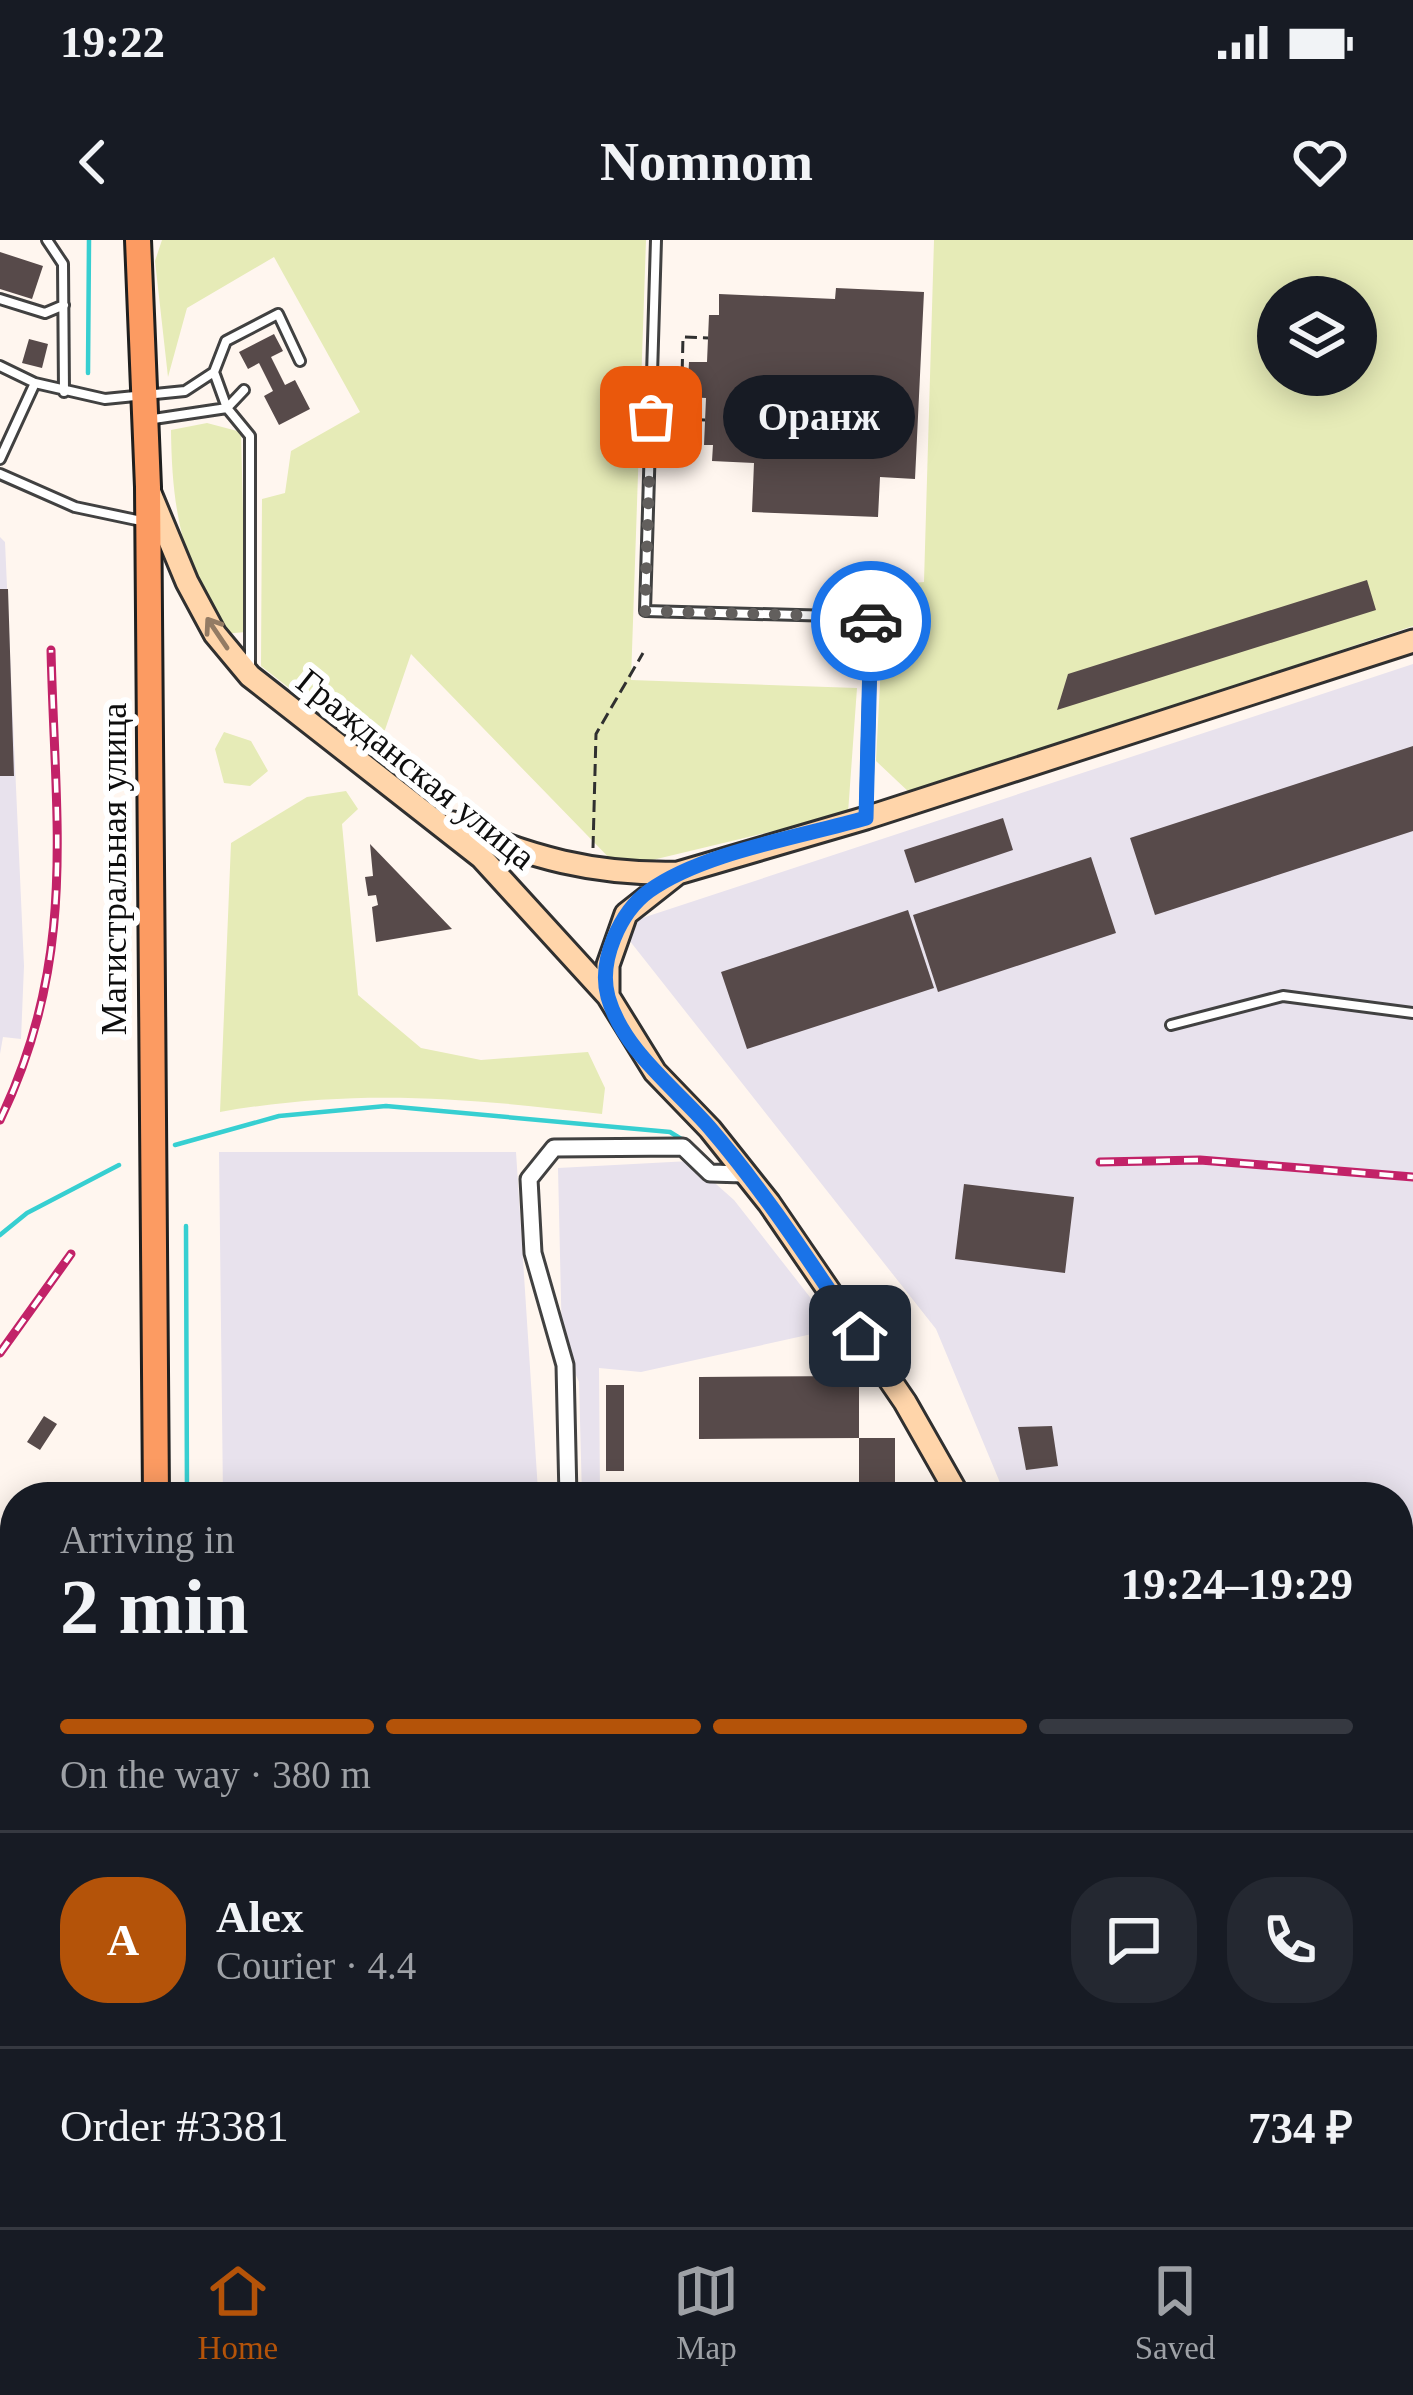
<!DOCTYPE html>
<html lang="en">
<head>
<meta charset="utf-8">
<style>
	body { margin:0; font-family:Georgia,serif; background:#242831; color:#f1f3f6; height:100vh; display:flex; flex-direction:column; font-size:45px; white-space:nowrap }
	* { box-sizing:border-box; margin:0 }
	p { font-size:39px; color:#9ea1a6 }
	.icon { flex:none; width:66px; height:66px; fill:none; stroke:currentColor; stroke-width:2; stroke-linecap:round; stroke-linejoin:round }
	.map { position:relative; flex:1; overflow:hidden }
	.drawer { position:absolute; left:0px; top:1242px; width:1413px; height:747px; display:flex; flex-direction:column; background:#171b24; border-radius:48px 48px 0 0; box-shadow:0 6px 30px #0003 }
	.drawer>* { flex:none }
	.tools { position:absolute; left:1257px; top:36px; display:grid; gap:24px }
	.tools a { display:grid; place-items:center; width:120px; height:120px; border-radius:50%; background:#171b24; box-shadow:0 6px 30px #0003; font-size:60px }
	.pin { position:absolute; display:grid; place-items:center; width:102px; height:102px; color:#fff; margin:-51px; border-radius:24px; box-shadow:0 6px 18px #0006 }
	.courier { position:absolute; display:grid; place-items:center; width:120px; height:120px; margin:-60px; border:9px solid #1a73e8; border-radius:50%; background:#fff; color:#222; box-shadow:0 3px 15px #0007 }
	.bubble { position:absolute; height:84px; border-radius:42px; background:#171b24; box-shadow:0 6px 30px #0003; font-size:39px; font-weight:700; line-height:84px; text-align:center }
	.headline em { font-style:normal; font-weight:700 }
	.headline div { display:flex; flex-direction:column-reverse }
	.headline { display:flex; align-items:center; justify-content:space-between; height:204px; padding:0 60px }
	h1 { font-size:78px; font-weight:700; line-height:90px }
	.bar { display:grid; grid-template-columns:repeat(4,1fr); gap:18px 12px; align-content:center; height:144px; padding:0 60px }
	.bar i { height:15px; border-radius:9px; background:#363941 }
	.bar .selected { background:#b45309 }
	.bar p { grid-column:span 4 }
	.line { display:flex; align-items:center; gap:30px; padding:0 60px; border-top:3px solid #363941 }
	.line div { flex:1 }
	.round { display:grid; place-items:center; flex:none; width:126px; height:126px; border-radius:48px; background:#242831 }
	.status { display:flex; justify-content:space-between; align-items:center; height:84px; padding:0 60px; background:#171b24; direction:ltr }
	.status svg { height:33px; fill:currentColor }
	header { display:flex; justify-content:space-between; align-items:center; height:156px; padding:0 60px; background:#171b24; font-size:54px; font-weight:700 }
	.menu { display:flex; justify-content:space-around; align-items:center; height:168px; border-top:3px solid #363941; background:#171b24; font-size:33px; color:#9ea1a6 }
	.menu a { display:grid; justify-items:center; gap:6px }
	.menu .selected { color:#b45309 }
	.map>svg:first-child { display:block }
	.industrial { fill:#e8e2ed }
	.green { fill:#e6ebb7; fill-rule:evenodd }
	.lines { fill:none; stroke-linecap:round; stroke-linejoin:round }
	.stream { stroke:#37cfd1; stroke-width:4.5 }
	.building { fill:#574a4a }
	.lane-casing { stroke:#414141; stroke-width:14 }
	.street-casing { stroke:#414141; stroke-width:21 }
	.secondary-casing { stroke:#303030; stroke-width:27 }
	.primary-casing { stroke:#1f1f1f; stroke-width:30 }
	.path { stroke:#303030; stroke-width:3; stroke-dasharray:12 6; stroke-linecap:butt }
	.lane { stroke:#fff; stroke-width:8 }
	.street { stroke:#fff; stroke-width:15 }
	.secondary { stroke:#ffd5aa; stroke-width:21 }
	.primary { stroke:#fc9b62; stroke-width:24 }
	.rail-casing { stroke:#c22268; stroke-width:9 }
	.rail { stroke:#fff; stroke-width:4.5; stroke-dasharray:14; stroke-linecap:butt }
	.oneway { stroke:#937b64 }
	.done { stroke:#625f5d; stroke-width:12; stroke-dasharray:0 21.6 }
	.route { stroke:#1a73e8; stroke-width:15 }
	.labels { text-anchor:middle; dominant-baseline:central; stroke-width:12; stroke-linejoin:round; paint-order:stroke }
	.street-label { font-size:36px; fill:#0e0e0e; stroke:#fff }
</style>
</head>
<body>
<div class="status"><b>19:22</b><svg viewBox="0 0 49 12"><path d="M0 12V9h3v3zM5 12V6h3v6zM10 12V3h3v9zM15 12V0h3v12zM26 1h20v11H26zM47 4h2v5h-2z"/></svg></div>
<header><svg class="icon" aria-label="back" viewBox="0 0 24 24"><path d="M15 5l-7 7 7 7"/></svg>Nomnom<svg class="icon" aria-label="heart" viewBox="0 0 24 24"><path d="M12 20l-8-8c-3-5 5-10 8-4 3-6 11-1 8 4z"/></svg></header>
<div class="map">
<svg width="1413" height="1987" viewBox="0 0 1413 1987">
	<rect width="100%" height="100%" fill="#fff6ef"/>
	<!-- industrial -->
	<path class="industrial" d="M0,297L5,302L24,726L21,799L3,797L0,814Z
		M1413,424V1898L1398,1897V1257H1006L936,1089L618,686Z
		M219,912H516L538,1251L503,1250V1257H223Z
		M690,921L734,960L820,1070L821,1092L641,1132L599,1128L600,1257H582L579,1142L562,1103L558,928Z"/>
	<!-- green -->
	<path class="green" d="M162,0H646L631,440L857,448L848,573L619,628L411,414L376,516L261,426L262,259L285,253L291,211L360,172L274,17L187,68L168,137L155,21Z
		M934,0H1413V386L911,554L876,521L885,346L924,342ZM1278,57H1356V135H1278Z
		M207,183L241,192L246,392L223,394C183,320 172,274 171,190Z
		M224,492L251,501L268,531L250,546L224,543L215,509Z
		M346,551L358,569L342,584L358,755L421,808L481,820L588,812L605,848L602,874C466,858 357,848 220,872L231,603L307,557Z"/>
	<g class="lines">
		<!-- stream -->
		<path class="stream" d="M88,133L89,0
			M175,905L279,876L386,866L670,892L691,905
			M186,986L187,1257
			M0,995L27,973L119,925
			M99,1987L100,1974"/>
	</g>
	<!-- building -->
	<path class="building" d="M0,12L43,26L32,59L0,49Z
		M836,48L924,52L915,239L880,237L878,277L752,272L754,223L712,221L713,205H704L706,158L687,157L689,122H707L709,75H719V54L835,59Z
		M274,94L283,111L271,117L285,145L295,140L310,169L279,185L264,156L273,151L259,123L248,129L239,112Z
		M29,99L48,104L42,128L22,123Z
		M1367,340L1376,370L1057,470L1068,434Z
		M0,349H8L14,536H0Z
		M1413,506V591L1155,675L1130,598Z
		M1003,578L1013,610L915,643L904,610Z
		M370,604L452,689L376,702L372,667L378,665L376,655L368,656L365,637L373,636Z
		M1091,617L1116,693L938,752L913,675Z
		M908,670L934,748L747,809L721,732Z
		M964,944L1074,957L1065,1033L955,1019Z
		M859,1136V1198L699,1199V1137Z
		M606,1145H624V1231H606Z
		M44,1176L57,1184L40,1210L27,1202Z
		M1052,1186L1058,1226L1026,1230L1018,1187Z
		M859,1198H895V1257H859Z
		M1413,1367V1389L1399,1395L1406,1408L1398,1411V1373Z
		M1398,1549H1407L1408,1589H1413V1719L1398,1625Z
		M1398,1955H1413V1987H1293V1974H1398Z
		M15,1970L18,1987H0V1971Z
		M248,1974H280V1987H248Z
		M749,1974H766L765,1987H748Z
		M819,1974H841V1987H818Z
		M1143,1974H1171V1987H1143Z
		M1198,1974H1242L1243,1987H1199Z"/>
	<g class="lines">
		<defs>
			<path id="lane" d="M47,0L63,24L64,152
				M656,0L645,371L871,377L866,576
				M0,59L45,73L64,65
				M0,126L35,143
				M214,132L227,168L250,196V428
				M147,180L227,168L244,150
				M0,219L35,143L105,159L185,151L214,132L226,101L278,74L300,121
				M0,234L75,267L146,282
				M1171,785L1283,756L1413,773
				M1398,1298L1413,1299
				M0,1328L15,1335
				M792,1974V1987
				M937,1974V1987
				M1267,1974V1987
				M372,1987L373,1974"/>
			<path id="street" d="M568,1257L565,1125L533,1013L529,939L554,908L683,907L710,933L744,934
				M580,1974L581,1987"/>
			<path id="secondary" d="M150,253L187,342L215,394L250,436L481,617L608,756L655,832L710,889L769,963L905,1162L959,1257
				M453,583C528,618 596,635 678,633
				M608,756V725L626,674L678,633L866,578L1413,401
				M1398,1905L1413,1906
				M1064,1974V1987"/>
			<path id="primary" d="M138,0L148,247L156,1257
				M166,1974V1987"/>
		</defs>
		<!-- lane casing -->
		<use href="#lane" class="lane-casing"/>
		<!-- street casing -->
		<use href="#street" class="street-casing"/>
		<!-- secondary casing -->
		<use href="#secondary" class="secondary-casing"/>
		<!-- primary casing -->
		<use href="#primary" class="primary-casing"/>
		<!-- path -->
		<path class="path" d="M666,139H688
			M705,180L681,179L683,97L708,98
			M593,608L596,494L643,413"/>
		<!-- lane -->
		<use href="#lane" class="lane"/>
		<!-- street -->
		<use href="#street" class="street"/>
		<!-- secondary -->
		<use href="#secondary" class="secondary"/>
		<!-- primary -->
		<use href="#primary" class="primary"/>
		<defs>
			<path id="rail" d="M0,880C78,718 55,583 51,410
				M1100,922L1200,920L1413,937
				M0,1113L71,1014"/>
		</defs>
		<!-- rail casing -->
		<use href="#rail" class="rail-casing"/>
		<!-- rail -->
		<use href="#rail" class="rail"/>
	</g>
	<!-- one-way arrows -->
	<defs><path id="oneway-shaft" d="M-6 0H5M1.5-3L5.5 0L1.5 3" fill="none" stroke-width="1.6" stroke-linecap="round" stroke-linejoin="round" transform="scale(3)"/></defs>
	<use class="oneway" href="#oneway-shaft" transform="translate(217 393) rotate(-124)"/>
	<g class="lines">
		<!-- done -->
		<path class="done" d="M651,177L645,371L871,377V381"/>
		<!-- route -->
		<path class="route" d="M860,1096C812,1025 765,952 709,887C675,848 623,810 608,757C598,721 620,672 649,651C703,612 801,597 866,578L871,381"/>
	</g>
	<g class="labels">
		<!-- street labels -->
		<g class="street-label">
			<text transform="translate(416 529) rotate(39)">Гражданская улица</text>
			<text transform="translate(114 629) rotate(-90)">Магистральная улица</text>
		</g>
	</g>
</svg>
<div class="tools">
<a><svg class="icon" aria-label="layers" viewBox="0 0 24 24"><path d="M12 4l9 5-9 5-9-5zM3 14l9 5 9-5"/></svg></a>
</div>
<div class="pin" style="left:651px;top:177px;background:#ea580c"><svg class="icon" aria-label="bag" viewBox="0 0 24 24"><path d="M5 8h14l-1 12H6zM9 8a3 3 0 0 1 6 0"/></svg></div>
<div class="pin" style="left:860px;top:1096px;background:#1f2937"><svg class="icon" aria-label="home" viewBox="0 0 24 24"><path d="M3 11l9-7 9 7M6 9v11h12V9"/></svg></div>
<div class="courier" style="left:871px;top:381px"><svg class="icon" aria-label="car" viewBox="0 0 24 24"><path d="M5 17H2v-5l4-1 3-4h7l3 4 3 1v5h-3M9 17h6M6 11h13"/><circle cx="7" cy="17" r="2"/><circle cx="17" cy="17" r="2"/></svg></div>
<div class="bubble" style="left:723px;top:135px;width:192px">Оранж</div>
<section class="drawer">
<div class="headline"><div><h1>2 min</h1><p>Arriving in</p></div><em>19:24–19:29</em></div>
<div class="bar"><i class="selected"></i><i class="selected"></i><i class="selected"></i><i></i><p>On the way · 380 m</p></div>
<div class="line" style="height:216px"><b class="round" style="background:#b45309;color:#fff">A</b><div><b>Alex</b><p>Courier · 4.4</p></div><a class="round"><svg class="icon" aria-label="chat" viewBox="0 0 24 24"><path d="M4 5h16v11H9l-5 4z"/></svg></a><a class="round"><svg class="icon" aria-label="phone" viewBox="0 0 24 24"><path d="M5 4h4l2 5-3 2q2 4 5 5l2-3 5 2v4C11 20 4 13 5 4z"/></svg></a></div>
<div class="line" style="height:156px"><div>Order #3381</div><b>734 ₽</b></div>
</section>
</div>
<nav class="menu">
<a class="selected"><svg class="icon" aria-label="home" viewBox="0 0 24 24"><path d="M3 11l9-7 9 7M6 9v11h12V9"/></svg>Home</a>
<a><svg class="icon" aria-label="map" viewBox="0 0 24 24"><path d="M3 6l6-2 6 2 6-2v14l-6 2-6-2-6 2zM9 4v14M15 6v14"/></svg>Map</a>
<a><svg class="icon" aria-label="saved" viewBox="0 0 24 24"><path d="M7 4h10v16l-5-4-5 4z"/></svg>Saved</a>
</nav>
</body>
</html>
